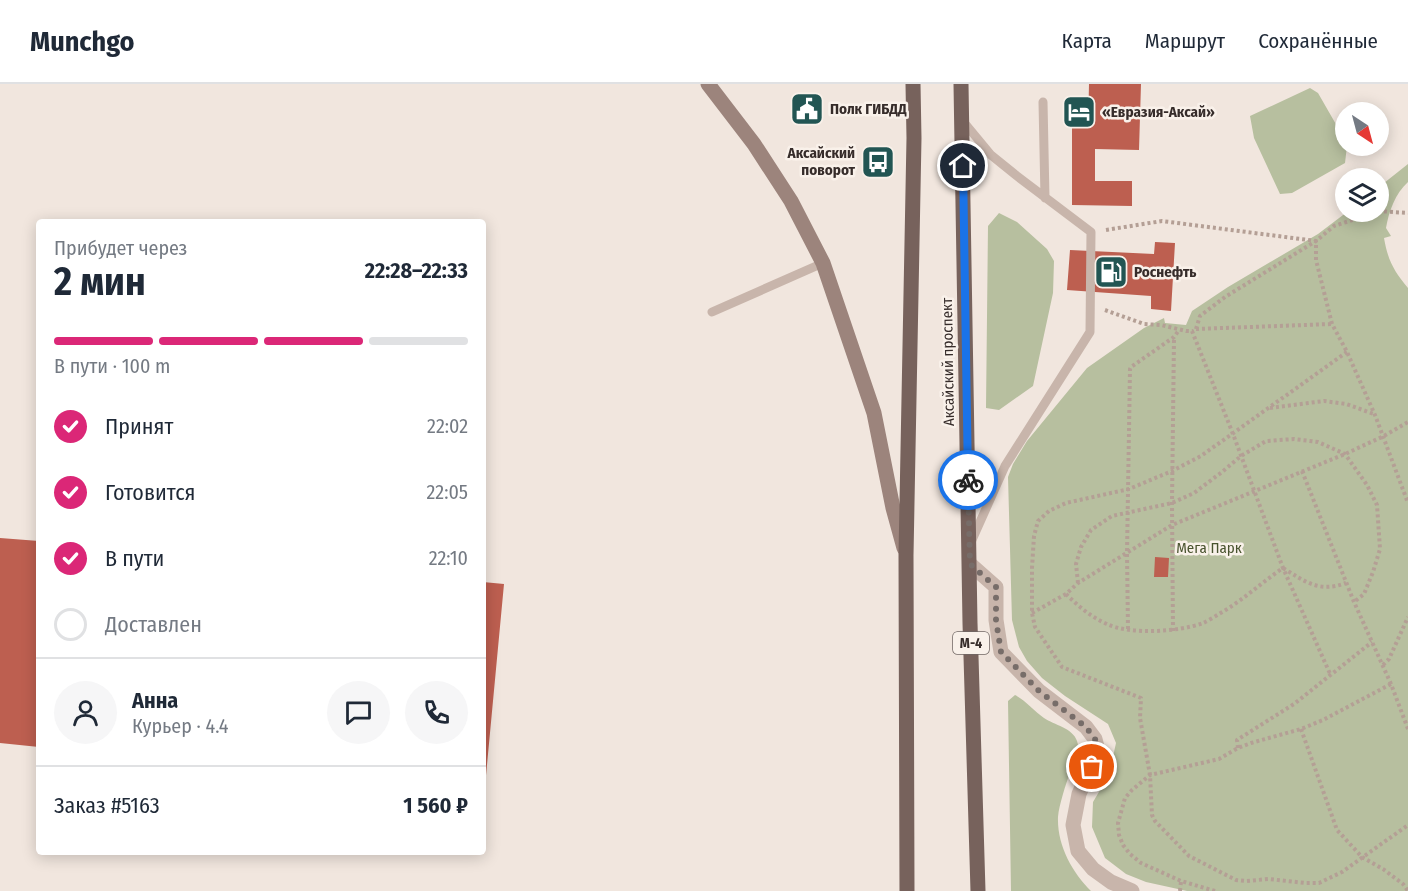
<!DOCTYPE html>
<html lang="ru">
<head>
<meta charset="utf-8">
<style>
	body { margin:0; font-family:"Fira Sans Condensed",sans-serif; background:#f6f6f7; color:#1f2937; height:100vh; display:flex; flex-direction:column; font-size:22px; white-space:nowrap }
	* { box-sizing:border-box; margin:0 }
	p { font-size:20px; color:#747a83 }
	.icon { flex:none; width:33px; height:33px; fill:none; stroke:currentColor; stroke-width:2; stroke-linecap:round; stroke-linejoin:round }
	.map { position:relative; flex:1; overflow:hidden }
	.panel { position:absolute; left:36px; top:135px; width:450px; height:636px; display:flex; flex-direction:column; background:#fff; border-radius:6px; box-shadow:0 3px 15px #0003 }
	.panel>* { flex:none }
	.needle { width:39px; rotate:144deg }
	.tools { position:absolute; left:1335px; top:18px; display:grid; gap:12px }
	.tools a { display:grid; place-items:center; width:54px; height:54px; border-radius:50%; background:#fff; box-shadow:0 3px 15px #0003; font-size:30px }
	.pin { position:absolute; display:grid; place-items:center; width:51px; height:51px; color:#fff; margin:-26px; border:3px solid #fff; border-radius:50%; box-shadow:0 2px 6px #0007 }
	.courier { position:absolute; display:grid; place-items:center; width:60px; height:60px; margin:-30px; border:4px solid #1a73e8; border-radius:50%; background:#fff; color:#222; box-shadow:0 2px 8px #0007 }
	.overview em { font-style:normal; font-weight:700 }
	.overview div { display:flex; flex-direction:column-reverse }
	.overview { display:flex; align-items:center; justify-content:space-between; height:102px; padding:0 18px }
	h1 { font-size:39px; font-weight:700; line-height:45px }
	.bar { display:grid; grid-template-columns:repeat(4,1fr); gap:9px 6px; align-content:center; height:72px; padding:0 18px }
	.bar i { height:8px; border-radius:4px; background:#e0e1e3 }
	.bar .current { background:#db2777 }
	.bar p { grid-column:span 4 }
	.line { display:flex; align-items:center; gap:15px; padding:0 18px; border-top:2px solid #e0e1e3 }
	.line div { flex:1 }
	.round { display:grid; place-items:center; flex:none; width:63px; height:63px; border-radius:32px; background:#f6f6f7 }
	ol { padding:0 18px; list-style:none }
	li { display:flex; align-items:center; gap:18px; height:66px }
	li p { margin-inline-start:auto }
	li .icon { padding:6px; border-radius:50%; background:#db2777; color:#fff; stroke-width:4 }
	li:last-child { color:#747a83 }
	li i { width:33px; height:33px; border:3px solid #e0e1e3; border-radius:50% }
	header { display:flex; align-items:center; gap:36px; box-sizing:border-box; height:84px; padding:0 30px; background:#fff; border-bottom:2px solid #e0e1e3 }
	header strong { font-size:28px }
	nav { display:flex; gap:33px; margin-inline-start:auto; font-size:21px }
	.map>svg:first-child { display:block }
	.green { fill:#b7bf9f }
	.building { fill:#bd5f50 }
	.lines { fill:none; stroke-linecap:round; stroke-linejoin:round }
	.path { stroke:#b49f95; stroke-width:4; stroke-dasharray:3 3; stroke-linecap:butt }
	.lane { stroke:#c8b5ab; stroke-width:9 }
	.street { stroke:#c8b5ab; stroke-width:15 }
	.secondary { stroke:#9c847c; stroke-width:15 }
	.primary { stroke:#77625c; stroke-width:15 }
	.done { stroke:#776d69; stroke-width:6; stroke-dasharray:0 10.8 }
	.route { stroke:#1a73e8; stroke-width:8 }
	.labels { text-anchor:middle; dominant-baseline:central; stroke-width:5; stroke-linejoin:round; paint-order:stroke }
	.shield { fill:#f9f1ea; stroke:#706764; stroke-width:1.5 }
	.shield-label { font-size:14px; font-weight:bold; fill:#362c2a }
	.poi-label { font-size:15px; font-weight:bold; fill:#362c2a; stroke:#f9f1ea; text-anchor:start }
	.street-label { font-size:15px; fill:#362c2a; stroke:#f9f1ea }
	.park-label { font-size:15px; fill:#49532f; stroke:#f9f1ea }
</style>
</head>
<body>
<header>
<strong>Munchgo</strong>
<nav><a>Карта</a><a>Маршрут</a><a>Сохранённые</a></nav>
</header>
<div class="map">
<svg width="1408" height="807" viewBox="0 0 1408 807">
	<rect width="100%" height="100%" fill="#f1e6de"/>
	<!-- green -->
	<path class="green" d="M1310,4L1318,9L1345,56L1346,62H1347L1345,79L1292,109L1280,110L1254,54L1250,32Z
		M1408,80V98C1395,110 1389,127 1386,144L1391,152L1384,154C1388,177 1394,187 1408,204V807H1187L1146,798L1126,790L1105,774L1092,743L1093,718L1109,691L1116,659L1108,640L1065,612L1042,594L1027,577L1019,563L1012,536L1008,393L1013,380L1027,357L1087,284L1144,244L1164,234L1165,239L1186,241L1192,227L1228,203L1318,150L1347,128H1378L1379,103Z
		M999,129L1017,138L1047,165L1054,177L1053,209L1033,302L999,326L986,324L988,142Z
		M1015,611C1026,617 1034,627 1044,634C1054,641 1073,644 1077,657C1081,667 1073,679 1070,688C1066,700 1059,721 1058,733C1057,761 1072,788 1091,807H1011L1008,617Z"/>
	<!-- building -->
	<path class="building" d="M1089,0H1141L1139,66L1095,65V97H1132V122L1072,121V43L1088,44Z
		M1155,158L1175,159L1171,227L1151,225V212L1067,206L1070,166L1154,170Z
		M0,454L39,457V663L0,659Z
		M1155,473L1169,474L1168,493H1154Z
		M483,498L504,500L485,702H483Z"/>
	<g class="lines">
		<!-- path -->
		<path class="path" d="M1378,127L1408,129
			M1106,146L1162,137L1316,157V176L1332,240L1347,268L1375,331L1408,419
			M1105,226L1144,240L1161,241L1186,247H1192L1233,350L1283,484L1331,592
			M1196,245L1200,232L1225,213L1316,157L1334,142L1377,128
			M1196,245L1332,240
			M1347,268L1201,372L1172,387L1129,405L1066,419L1049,427L1038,437L1034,452L1032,484V529L1035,543L1062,583L1141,614L1140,634L1150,691L1152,731L1155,737L1189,772L1236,796L1246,797L1269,795L1305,799H1319L1342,788L1408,741
			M1270,324L1324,317L1346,320L1374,330
			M1302,387L1354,518L1391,600L1408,645
			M1078,499L1076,480L1081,463L1091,446L1112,432L1172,419L1194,409L1222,388L1241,372L1266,357L1294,355L1318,358L1345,370L1367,401L1377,421L1380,465L1373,488L1364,510L1354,518
			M1066,510C1078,522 1091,533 1107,540C1130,551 1179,548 1203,539C1208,537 1214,533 1219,530C1242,517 1261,499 1283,484C1306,498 1319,509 1346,499
			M1032,529L1066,510L1078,499L1172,441L1345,370L1382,353L1408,338
			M1128,545L1127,469L1130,285L1131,283L1174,253L1179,246
			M1173,547L1172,419L1174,254
			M1383,581L1389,575L1408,533
			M1301,645L1337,746L1362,773L1383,785L1403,800L1408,807
			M1238,664L1237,656L1294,620L1372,558
			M1180,807L1181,797
			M1215,807L1181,797L1141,779L1130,770L1123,761L1119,751L1118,739L1125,714L1132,706L1150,691L1219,675L1238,664L1251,659L1301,645L1323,636L1391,600"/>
		<!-- lane -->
		<path class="lane" d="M1043,18L1045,114
			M962,36L991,71L1017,92L1091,148L1090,248L1005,382L972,456
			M712,228L823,179"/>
		<!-- street -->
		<path class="street" d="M970,480L996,503V536L1001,568L1039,607L1086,643L1095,655L1098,667L1079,710L1073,741L1078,767L1093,785L1111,798L1132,807"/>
		<!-- secondary -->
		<path class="secondary" d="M708,0L754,60L791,117L823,179L874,329L893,424L904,464"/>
		<!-- primary -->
		<path class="primary" d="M961,0L970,539L978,807
			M907,807L906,471L914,54L913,0"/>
	</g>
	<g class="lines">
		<!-- done -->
		<path class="done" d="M968,396L970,480L996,503V536L1001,568L1039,607L1086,643L1095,655L1098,667L1092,683"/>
		<!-- route -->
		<path class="route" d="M963,82L968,396"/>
	</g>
	<!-- icons -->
	<defs>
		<symbol id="civic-square" viewBox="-11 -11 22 22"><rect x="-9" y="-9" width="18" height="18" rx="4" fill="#225553" stroke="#f9f1ea"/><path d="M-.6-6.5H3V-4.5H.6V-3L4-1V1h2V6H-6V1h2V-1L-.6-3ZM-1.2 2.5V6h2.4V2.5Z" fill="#fff"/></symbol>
		<symbol id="hotel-square" viewBox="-11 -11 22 22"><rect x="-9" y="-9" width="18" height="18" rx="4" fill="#225553" stroke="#f9f1ea"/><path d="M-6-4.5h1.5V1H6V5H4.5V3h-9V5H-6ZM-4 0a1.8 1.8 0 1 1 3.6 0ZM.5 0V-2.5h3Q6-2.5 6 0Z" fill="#fff"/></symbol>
		<symbol id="bus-square" viewBox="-11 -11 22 22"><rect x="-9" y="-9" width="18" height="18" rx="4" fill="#225553" stroke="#f9f1ea"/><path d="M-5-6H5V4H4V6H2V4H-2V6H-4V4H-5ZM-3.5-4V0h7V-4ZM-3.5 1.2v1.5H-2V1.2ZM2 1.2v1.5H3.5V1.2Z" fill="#fff"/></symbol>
		<symbol id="fuel-square" viewBox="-11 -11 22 22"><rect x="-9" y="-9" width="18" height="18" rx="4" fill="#225553" stroke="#f9f1ea"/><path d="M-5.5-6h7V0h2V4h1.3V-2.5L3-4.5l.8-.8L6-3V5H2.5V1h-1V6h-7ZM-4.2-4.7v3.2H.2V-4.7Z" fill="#fff"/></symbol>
	</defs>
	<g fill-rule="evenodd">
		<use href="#civic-square" x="788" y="6" width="38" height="38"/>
		<use href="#hotel-square" x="1060" y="9" width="38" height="38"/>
		<use href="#bus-square" x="859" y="59" width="38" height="38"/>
		<use href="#fuel-square" x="1092" y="169" width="38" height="38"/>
	</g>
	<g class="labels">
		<!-- shield labels -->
		<rect class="shield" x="953" y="548" width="36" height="22" rx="4.5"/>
		<g class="shield-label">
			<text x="971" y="559">М-4</text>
		</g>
		<!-- poi labels -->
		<g class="poi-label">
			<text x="830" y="25">Полк ГИБДД</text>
			<text x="1102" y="28">«Евразия-Аксай»</text>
			<text x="855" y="69" text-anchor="end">Аксайский<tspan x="855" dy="17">поворот</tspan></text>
			<text x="1134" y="188">Роснефть</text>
		</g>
		<!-- street labels -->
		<g class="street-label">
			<text transform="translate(948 278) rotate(-91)">Аксайский проспект</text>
		</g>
		<!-- park labels -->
		<g class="park-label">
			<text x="1209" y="464">Мега Парк</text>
		</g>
	</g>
</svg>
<div class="tools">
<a><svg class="needle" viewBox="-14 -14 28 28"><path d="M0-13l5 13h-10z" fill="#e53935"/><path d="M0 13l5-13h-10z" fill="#747a83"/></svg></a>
<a><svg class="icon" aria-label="layers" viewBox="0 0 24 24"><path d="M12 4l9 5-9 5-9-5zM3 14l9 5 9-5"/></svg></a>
</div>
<div class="pin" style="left:1092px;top:683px;background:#ea580c"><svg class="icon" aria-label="bag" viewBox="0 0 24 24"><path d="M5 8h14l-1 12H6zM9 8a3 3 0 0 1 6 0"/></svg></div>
<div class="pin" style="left:963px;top:82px;background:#1f2937"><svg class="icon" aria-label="home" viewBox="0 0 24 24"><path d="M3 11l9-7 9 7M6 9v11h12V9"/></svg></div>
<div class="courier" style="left:968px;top:396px"><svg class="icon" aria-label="bike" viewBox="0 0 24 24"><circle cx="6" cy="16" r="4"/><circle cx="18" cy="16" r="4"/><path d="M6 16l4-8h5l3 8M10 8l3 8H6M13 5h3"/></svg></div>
<section class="panel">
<div class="overview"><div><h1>2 мин</h1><p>Прибудет через</p></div><em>22:28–22:33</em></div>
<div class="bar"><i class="current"></i><i class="current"></i><i class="current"></i><i></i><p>В пути · 100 m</p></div>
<ol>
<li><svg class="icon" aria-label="check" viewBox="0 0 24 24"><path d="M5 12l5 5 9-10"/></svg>Принят<p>22:02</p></li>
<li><svg class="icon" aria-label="check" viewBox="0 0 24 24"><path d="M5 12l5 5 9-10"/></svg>Готовится<p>22:05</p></li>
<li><svg class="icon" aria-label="check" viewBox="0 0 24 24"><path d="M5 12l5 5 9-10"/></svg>В пути<p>22:10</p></li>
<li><i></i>Доставлен</li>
</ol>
<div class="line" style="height:108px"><a class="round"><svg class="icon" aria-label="person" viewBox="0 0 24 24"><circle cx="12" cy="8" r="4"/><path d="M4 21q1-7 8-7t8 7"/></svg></a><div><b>Анна</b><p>Курьер · 4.4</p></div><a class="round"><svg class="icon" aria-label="chat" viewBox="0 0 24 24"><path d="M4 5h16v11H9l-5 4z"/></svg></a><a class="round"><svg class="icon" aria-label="phone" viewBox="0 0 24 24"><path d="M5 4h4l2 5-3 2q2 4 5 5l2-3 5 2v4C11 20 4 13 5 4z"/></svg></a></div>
<div class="line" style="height:78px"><div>Заказ #5163</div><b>1 560 ₽</b></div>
</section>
</div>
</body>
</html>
